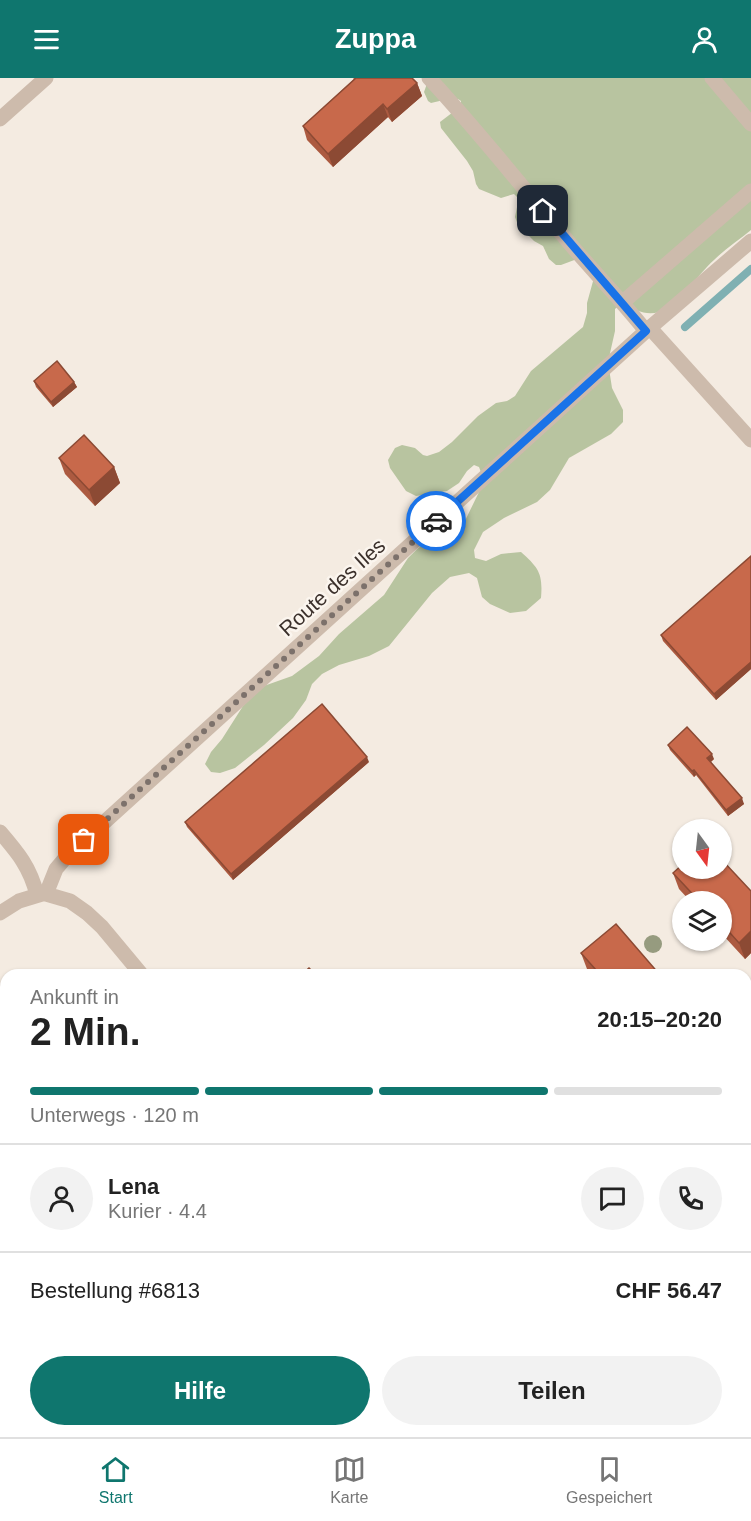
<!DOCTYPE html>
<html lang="de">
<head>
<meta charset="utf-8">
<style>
	body { margin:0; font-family:Arial,sans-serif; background:#f2f2f2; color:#222; height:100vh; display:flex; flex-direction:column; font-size:22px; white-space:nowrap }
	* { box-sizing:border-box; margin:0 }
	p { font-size:20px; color:#767676 }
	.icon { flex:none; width:33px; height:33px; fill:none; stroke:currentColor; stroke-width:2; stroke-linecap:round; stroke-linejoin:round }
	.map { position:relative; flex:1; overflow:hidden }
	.drawer { position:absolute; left:0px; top:891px; width:752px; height:468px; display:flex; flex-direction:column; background:#fff; border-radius:18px 18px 0 0; box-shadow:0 2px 4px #0004 }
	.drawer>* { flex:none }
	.needle { width:39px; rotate:165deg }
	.buttons { position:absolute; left:672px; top:741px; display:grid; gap:12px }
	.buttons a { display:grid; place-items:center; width:60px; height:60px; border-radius:50%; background:#fff; box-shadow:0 2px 4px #0004; font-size:30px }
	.pin { position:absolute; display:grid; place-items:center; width:51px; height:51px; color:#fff; margin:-26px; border-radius:12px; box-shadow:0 3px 9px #0006 }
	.courier { position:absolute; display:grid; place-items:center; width:60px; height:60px; margin:-30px; border:4px solid #1a73e8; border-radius:50%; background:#fff; color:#222; box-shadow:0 2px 8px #0007 }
	.summary em { font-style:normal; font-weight:600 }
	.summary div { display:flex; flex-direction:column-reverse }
	.summary { display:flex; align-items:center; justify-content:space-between; height:102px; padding:0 30px }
	h1 { font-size:39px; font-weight:600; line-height:45px }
	.bar { display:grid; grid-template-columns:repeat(4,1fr); gap:9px 6px; align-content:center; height:72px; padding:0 30px }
	.bar i { height:8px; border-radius:4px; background:#e0e0e0 }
	.bar .active { background:#0f766e }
	.bar p { grid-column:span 4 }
	.line { display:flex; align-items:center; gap:15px; padding:0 30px; border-top:2px solid #e0e0e0 }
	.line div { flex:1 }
	.round { display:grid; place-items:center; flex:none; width:63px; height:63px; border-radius:32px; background:#f2f2f2 }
	.action { display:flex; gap:12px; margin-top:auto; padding:12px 30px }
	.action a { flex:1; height:69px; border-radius:36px; background:#0f766e; color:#fff; font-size:24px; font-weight:600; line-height:69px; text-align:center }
	.action a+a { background:#f2f2f2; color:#222 }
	header { display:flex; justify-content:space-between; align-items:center; height:78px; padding:0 30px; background:#0f766e; color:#fff; font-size:27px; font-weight:600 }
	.dock { display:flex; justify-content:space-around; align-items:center; height:84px; border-top:2px solid #e0e0e0; background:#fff; font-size:16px; color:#767676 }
	.dock a { display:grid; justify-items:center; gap:3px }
	.dock .active { color:#0f766e }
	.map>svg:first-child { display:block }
	.green { fill:#b8c4a0 }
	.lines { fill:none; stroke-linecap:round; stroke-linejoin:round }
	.stream { stroke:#7fb0b2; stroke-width:8 }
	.minor { stroke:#cdbbac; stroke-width:15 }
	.tree { fill:#969b7f }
	.wall { fill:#ac5a40 }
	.shaded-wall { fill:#8c4a34 }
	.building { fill:#c8694b; stroke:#8c4a34; stroke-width:1.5 }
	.done { stroke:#7c716b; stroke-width:6; stroke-dasharray:0 10.8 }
	.route { stroke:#1a73e8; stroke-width:8 }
	.labels { text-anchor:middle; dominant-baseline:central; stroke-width:5; stroke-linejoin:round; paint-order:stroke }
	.street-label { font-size:21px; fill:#3b302b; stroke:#fbf5ee }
</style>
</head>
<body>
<header><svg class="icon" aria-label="menu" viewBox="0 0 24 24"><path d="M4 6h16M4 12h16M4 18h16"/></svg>Zuppa<svg class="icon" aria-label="person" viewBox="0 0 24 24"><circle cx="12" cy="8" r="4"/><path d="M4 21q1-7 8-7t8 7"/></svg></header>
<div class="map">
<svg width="751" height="1359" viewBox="0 0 751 1359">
	<rect width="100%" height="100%" fill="#f4ebe1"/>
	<!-- green -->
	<path class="green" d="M429,0H751V152C739,162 725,171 714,182C698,196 679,227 659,234C646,238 635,232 624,226H621L615,231V253L608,284L612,310L623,332V344L611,356L569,380L550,412L537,424L504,440L483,454L474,472L475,480L486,483L501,476L521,474C539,490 543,496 541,520L526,533L510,535L490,526L482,519L477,500L469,495L450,499L432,515L389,568L369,578L339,587L322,596L312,606L306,622L293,640L264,667L235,690L220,695L211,694L205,686L211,674L222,661L243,628L261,609L292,598L319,578L339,556L384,517L408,480L417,471L424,466L453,459L461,451L479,414L482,397L479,389L474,387L467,393L459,405L447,413L416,418L406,413L390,390L388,382L395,370L402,367L415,370L423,377L427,378L439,374L452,364L478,338L496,325L507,323L515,318L531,293L583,249L587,235V225L595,196L585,178L561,187H556L549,181L543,168L534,163L518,147L515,139L518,124L517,119L514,116L501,120L479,111L476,106L473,93L467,83L441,50L440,44L461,28V23L458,21H448L431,25L428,23L424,14Z"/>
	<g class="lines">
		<!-- stream -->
		<path class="stream" d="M685,249L751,191"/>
		<!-- minor -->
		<path class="minor" d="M429,0C479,54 524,111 571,167C596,196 622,223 646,253
			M712,0L751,46
			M0,41L46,0
			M623,224L751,113
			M650,250L751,362
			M0,754C18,775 30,789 37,817
			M46,816L56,791L67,778L646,253L751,163
			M0,835L19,823L42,816H46L70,823L87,835L102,849L142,897
			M528,1353L534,1359
			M49,1359L55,1353"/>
	</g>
	<!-- trees -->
	<circle class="tree" cx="653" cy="866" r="9"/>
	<!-- wall -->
	<path class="wall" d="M353,0H412L417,5L422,18L392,44L388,39L333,89L307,62L303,48L354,1Z
		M34,303L74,304L77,309L53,329L36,309Z
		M59,380L114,389L120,405L95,428L65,396Z
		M751,478V591L716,622L663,563L661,557Z
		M668,667L714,681L711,684L744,726L728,738L696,697L694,699L670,672Z
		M369,684L233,802L187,749L185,744Z
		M673,795L751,813V875L745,881L722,856V824H691L679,811Z
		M581,875L660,897L591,896L587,891Z
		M751,982V1106L746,1100V987Z
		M118,1353H210L203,1359H120Z"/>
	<!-- shaded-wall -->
	<path class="shaded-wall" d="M417,5L422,18L392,44L387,31Z
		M383,26L388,39L333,89L328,76Z
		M74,304L77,309L53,329L51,324Z
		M114,389L120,405L95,428L89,412Z
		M751,584V591L716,622L714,616Z
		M712,676L714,681L709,685L707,680Z
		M367,679L369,684L233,802L231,796Z
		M694,692L696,697L694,699L692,693Z
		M742,720L744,726L728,738L726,732Z
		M751,853V875L745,881L739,865Z
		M751,1247V1268L746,1273V1252Z
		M6,1308V1329L0,1334V1313Z
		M186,1353H210L203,1359H179Z"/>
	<!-- building -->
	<path class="building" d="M356,0H412L417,5L387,31L383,26L328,76L303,48Z
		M57,283L74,304L51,324L34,303Z
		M84,357L114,389L89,412L59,380Z
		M751,478V584L714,616L661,557Z
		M322,626L367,679L231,796L185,744Z
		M687,649L712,676L707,680L742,720L726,732L694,692L692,693L668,667Z
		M722,782L751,813V853L739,865L722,846V824H700L673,795L682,787V790H722Z
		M616,846L660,897H590L596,892L581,875Z
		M309,890L316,897H301Z
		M751,982V1097L746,1091V987Z
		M0,1138L6,1145V1308L0,1313Z
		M751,1164V1247L746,1252V1168Z
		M121,1353H186L179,1359H126Z
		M324,1353H391L396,1359H318Z"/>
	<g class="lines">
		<!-- done -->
		<path class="done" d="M84,762L436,443"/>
		<!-- route -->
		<path class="route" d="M436,443L646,253L543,133"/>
	</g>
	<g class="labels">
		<!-- street labels -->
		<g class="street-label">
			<text transform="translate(332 509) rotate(-42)">Route des Iles</text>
		</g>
	</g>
</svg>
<div class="buttons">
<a><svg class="needle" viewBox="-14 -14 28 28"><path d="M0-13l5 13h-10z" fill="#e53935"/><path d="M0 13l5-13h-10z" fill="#767676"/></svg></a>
<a><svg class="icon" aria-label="layers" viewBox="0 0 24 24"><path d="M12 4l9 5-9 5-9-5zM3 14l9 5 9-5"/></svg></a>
</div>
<div class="pin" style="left:84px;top:762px;background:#ea580c"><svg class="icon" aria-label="bag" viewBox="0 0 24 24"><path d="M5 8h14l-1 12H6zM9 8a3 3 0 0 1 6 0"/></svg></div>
<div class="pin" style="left:543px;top:133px;background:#1f2937"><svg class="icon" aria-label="home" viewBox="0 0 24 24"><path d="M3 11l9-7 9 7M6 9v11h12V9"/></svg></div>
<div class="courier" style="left:436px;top:443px"><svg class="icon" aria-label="car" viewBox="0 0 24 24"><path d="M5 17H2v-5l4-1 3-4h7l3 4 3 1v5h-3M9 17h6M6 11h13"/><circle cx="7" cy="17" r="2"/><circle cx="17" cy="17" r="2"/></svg></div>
<section class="drawer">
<div class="summary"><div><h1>2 Min.</h1><p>Ankunft in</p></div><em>20:15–20:20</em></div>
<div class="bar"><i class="active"></i><i class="active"></i><i class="active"></i><i></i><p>Unterwegs · 120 m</p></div>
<div class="line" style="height:108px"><a class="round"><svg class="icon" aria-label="person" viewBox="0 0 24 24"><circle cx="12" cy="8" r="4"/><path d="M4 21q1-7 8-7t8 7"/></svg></a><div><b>Lena</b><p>Kurier · 4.4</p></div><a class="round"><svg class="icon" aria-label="chat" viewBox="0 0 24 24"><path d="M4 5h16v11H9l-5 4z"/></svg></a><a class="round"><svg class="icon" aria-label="phone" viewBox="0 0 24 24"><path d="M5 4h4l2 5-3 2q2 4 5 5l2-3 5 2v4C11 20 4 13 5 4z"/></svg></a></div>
<div class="line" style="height:78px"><div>Bestellung #6813</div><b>CHF 56.47</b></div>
<div class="action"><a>Hilfe</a><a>Teilen</a></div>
</section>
</div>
<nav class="dock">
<a class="active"><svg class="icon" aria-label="home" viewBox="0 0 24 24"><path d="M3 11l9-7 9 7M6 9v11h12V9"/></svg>Start</a>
<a><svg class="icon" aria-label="map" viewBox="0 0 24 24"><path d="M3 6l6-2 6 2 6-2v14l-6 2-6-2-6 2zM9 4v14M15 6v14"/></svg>Karte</a>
<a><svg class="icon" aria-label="saved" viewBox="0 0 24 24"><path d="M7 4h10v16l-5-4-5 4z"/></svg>Gespeichert</a>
</nav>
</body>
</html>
